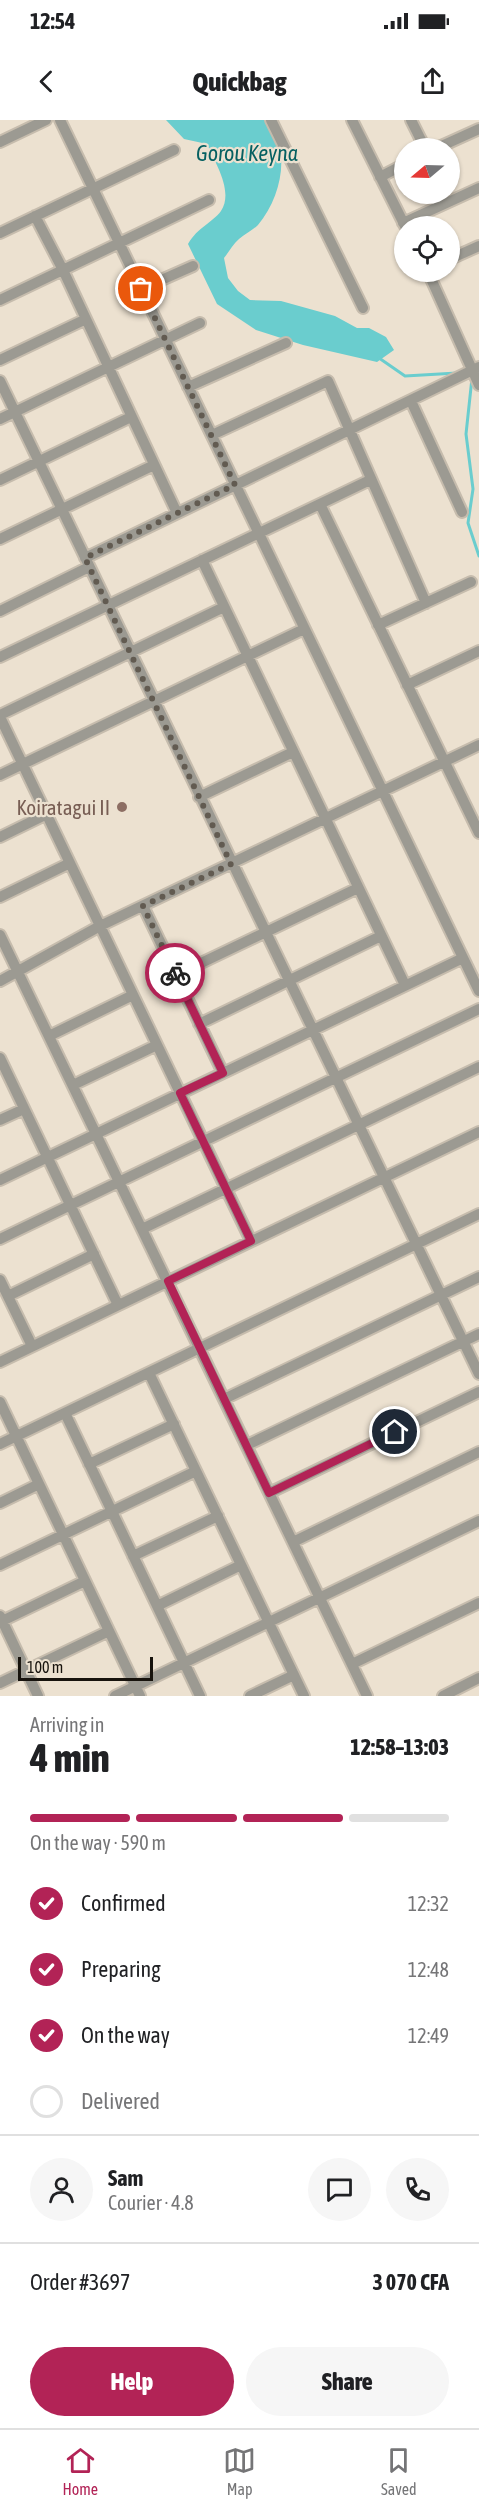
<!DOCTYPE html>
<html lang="en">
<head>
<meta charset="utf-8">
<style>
	body { margin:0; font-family:"Asap Condensed",sans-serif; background:#f6f6f6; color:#202124; height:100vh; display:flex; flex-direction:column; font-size:22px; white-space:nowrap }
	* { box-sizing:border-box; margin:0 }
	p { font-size:20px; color:#757577 }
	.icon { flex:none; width:33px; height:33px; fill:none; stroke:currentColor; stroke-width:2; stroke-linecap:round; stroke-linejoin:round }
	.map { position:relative; height:1576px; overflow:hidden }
	.panel { display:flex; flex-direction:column; background:#fff; flex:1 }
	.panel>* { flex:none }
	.needle { width:39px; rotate:251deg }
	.controls { position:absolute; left:394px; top:18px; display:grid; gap:12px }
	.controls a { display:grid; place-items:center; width:66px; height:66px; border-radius:50%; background:#fff; box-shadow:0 2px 4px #0004; font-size:30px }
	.scale { position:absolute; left:18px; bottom:15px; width:135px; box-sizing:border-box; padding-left:6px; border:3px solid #17130d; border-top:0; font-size:16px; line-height:21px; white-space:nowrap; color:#17130d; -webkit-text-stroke:4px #ece1d0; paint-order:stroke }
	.pin { position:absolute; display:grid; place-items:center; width:51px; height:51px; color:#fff; margin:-26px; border:3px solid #fff; border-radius:50%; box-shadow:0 2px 6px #0007 }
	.courier { position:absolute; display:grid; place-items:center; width:60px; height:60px; margin:-30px; border:4px solid #b22356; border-radius:50%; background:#fff; color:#222; box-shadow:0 2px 8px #0007 }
	.headline em { font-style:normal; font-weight:800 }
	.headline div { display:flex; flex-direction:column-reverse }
	.headline { display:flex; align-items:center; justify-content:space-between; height:102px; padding:0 30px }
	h1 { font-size:39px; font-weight:800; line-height:45px }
	.bar { display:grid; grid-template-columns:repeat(4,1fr); gap:9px 6px; align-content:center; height:72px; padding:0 30px }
	.bar i { height:8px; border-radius:4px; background:#e0e0e0 }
	.bar .on { background:#b22356 }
	.bar p { grid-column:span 4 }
	.line { display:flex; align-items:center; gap:15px; padding:0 30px; border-top:2px solid #e0e0e0 }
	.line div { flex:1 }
	.round { display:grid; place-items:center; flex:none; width:63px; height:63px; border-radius:32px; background:#f6f6f6 }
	ol { padding:0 30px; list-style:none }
	li { display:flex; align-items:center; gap:18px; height:66px }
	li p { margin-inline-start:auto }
	li .icon { padding:6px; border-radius:50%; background:#b22356; color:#fff; stroke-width:4 }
	li:last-child { color:#757577 }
	li i { width:33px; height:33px; border:3px solid #e0e0e0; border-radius:50% }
	.action { display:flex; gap:12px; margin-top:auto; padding:12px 30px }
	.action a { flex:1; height:69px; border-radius:36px; background:#b22356; color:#fff; font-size:24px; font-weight:800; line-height:69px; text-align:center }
	.action a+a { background:#f6f6f6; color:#202124 }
	.status { display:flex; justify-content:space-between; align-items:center; height:42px; padding:0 30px; background:#fff; direction:ltr }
	.status svg { height:16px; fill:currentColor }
	header { display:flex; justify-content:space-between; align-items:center; height:78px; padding:0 30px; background:#fff; font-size:27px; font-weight:800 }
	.menu { display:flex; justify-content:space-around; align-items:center; height:84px; border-top:2px solid #e0e0e0; background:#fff; font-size:16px; color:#757577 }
	.menu a { display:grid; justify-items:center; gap:3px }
	.menu .on { color:#b22356 }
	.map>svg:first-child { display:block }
	.water { fill:#6acdce }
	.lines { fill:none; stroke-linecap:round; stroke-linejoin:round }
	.stream { stroke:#6acdce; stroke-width:3 }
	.minor-casing { stroke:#c6bcad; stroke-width:14 }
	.minor { stroke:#9c9a92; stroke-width:10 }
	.done { stroke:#625b51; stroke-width:6; stroke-dasharray:0 10.8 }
	.route { stroke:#b22356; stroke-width:8 }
	.education-dot { fill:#8d6e63; stroke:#ece1d0; stroke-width:2 }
	.labels { text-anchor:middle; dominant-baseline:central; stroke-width:4.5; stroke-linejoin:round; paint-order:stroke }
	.education-label { font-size:21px; fill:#785e54; stroke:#ece1d0; text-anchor:end }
	.water-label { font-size:22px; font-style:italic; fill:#066061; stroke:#ece1d0 }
</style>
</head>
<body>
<div class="status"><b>12:54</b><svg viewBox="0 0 49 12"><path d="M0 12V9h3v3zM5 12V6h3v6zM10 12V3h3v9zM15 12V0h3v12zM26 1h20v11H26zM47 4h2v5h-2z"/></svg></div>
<header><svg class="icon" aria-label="back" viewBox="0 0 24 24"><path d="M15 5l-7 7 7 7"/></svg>Quickbag<svg class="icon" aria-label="share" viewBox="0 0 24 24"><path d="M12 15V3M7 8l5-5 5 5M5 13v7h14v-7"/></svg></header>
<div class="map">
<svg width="479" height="1576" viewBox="0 0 479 1576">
	<rect width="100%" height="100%" fill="#ece1d0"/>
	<!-- water -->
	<path class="water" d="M166,0H268C291,31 282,76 258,105C253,110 245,114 239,119C233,124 229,132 224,138L228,158L238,171L250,180L281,181L335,196L357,208H369L386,217L394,230L377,242L303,225L256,210L217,184L188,124C198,107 212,103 221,91C234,71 215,43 207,24L184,19Z"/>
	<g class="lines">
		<!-- stream -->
		<path class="stream" d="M379,238L405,256L457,253
			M472,258L466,314L473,369L468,403L479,436"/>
		<defs>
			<path id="minor" d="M60,0L479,871
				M271,0L363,188
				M352,0L405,106
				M411,0L425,28
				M0,22L46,0
				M437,28L479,9
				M380,57L405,44
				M35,96L63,150L177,393
				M403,103L479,68
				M0,113L174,30
				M450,139L479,126
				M428,152L479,265
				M141,169L193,146
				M0,180L209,80
				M0,240L84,200
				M0,261L479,1254
				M188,267L286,223
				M411,281L462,392
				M0,299L200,203
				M212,315L328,261L426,483
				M0,360L131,297
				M320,384L479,713
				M0,419L154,345
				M85,438L479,247
				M202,440L405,865
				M0,491L89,447
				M378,505L471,462
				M0,537L370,360
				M407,565L479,531
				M0,595L224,487
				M0,597L251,1121
				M0,655L304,509
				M199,677L293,632
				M0,717L47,694
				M0,777L70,743
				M143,786L223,953
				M0,815L367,1576
				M176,855L358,768
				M0,861L100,806L479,625
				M199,904L381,816
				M49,916L133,875
				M0,938L118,1185
				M73,965L157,925
				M0,1000L24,989
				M0,1060L463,838
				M142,1109L479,947
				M0,1119L479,889
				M0,1160L32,1226
				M8,1176L94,1134
				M0,1242L479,1012
				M149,1253L304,1576
				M224,1279L479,1157
				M0,1282L140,1576
				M65,1293L200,1576
				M0,1324L479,1094
				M247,1325L479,1214
				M89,1344L174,1304
				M269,1373L479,1272
				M0,1383L39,1364
				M293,1422L479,1332
				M133,1436L218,1396
				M0,1445L196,1351
				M157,1486L241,1445
				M0,1496L38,1576
				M0,1502L85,1461
				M352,1544L479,1483
				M0,1563L109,1511
				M115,1576L479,1401
				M250,1576L294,1555
				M443,1576L479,1558"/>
		</defs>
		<!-- minor casing -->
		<use href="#minor" class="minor-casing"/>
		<!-- minor -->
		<use href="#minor" class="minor"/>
	</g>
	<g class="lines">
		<!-- done -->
		<path class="done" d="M141,169L235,365L85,438L231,744L143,786L175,853"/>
		<!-- route -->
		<path class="route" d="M175,853L223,953L180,973L251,1121L168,1161L176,1178L269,1373L395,1312"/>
	</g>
	<!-- markers -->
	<circle class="education-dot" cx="122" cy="687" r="6"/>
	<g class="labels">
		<!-- education labels -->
		<g class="education-label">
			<text x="110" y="687">Koiratagui II</text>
		</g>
		<!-- water labels -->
		<g class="water-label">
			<text x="247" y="33">Gorou Keyna</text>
		</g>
	</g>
</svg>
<div class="controls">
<a><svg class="needle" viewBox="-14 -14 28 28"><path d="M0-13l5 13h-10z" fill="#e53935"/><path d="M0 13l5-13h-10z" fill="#757577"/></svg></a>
<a><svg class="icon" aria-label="locate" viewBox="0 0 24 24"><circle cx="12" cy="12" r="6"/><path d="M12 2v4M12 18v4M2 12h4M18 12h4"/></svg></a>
</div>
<div class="scale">100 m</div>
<div class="pin" style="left:141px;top:169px;background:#ea580c"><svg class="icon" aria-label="bag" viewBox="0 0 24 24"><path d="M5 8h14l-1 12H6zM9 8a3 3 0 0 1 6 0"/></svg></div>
<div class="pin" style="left:395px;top:1312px;background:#1f2937"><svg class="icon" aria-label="home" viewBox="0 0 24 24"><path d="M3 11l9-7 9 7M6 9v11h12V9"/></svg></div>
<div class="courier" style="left:175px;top:853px"><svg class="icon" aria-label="bike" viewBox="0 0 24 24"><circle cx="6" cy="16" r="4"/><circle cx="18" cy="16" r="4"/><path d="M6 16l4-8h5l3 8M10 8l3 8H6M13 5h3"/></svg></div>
</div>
<section class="panel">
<div class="headline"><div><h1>4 min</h1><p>Arriving in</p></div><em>12:58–13:03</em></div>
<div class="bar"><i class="on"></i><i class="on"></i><i class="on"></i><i></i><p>On the way · 590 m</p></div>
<ol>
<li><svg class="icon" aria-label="check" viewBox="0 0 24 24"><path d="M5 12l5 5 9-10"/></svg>Confirmed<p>12:32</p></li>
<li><svg class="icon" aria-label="check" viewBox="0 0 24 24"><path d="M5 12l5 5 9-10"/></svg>Preparing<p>12:48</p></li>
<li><svg class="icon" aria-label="check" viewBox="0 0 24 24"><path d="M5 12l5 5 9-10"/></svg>On the way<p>12:49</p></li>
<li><i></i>Delivered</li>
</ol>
<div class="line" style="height:108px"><a class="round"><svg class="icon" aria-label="person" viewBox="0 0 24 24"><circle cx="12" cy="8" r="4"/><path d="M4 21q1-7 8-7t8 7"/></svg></a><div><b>Sam</b><p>Courier · 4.8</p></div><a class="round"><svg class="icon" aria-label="chat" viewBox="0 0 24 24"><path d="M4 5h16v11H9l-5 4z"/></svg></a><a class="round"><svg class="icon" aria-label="phone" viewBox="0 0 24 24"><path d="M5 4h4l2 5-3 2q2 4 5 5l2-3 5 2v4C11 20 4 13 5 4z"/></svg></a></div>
<div class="line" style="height:78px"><div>Order #3697</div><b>3 070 CFA</b></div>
<div class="action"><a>Help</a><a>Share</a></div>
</section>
<nav class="menu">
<a class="on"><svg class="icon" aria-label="home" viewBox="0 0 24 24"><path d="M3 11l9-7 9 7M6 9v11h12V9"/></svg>Home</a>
<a><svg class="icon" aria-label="map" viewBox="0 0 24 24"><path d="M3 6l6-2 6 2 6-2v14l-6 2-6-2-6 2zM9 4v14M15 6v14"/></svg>Map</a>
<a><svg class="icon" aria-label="saved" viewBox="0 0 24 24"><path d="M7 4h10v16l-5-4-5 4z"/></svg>Saved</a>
</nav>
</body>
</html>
